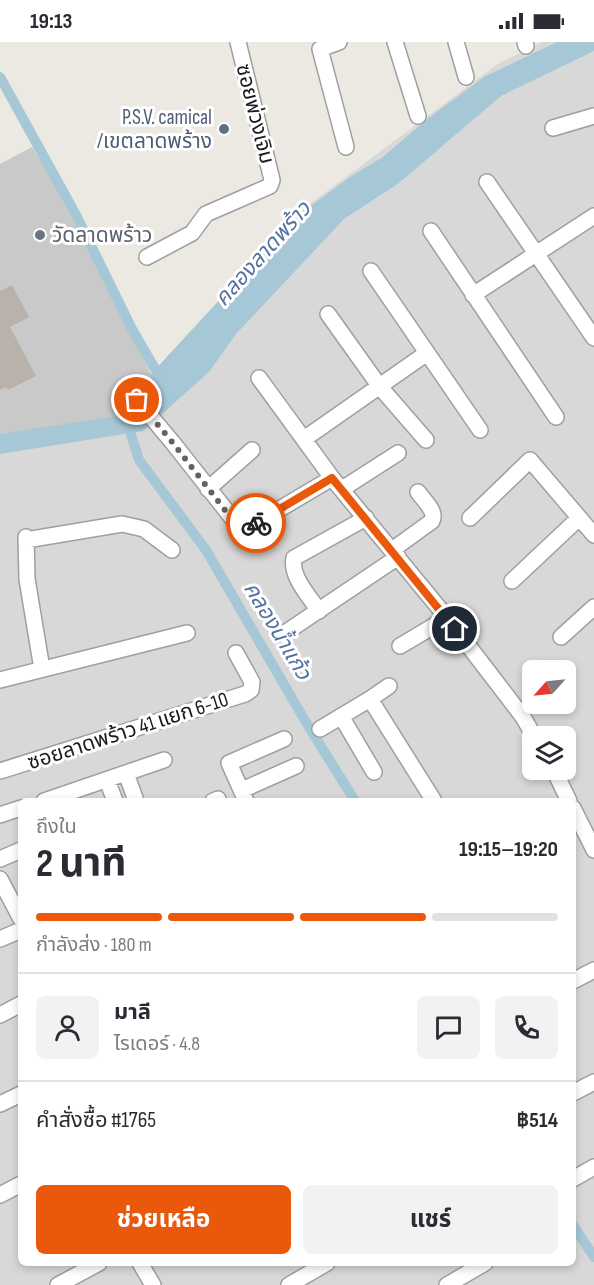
<!DOCTYPE html>
<html lang="th">
<head>
<meta charset="utf-8">
<style>
	body { margin:0; font-family:"Sofia Sans Condensed","Noto Sans Thai",sans-serif; background:#f2f2f3; color:#2b2b33; height:100vh; display:flex; flex-direction:column; font-size:22px; white-space:nowrap }
	* { box-sizing:border-box; margin:0 }
	p { font-size:20px; color:#7c7c81 }
	.icon { flex:none; width:33px; height:33px; fill:none; stroke:currentColor; stroke-width:2; stroke-linecap:round; stroke-linejoin:round }
	.map { position:relative; flex:1; overflow:hidden }
	.side { position:absolute; left:18px; top:756px; width:558px; height:468px; display:flex; flex-direction:column; background:#fff; border-radius:9px; box-shadow:0 3px 9px #0003 }
	.side>* { flex:none }
	.needle { width:39px; rotate:243deg }
	.controls { position:absolute; left:522px; top:618px; display:grid; gap:12px }
	.controls a { display:grid; place-items:center; width:54px; height:54px; border-radius:9px; background:#fff; box-shadow:0 3px 9px #0003; font-size:30px }
	.pin { position:absolute; display:grid; place-items:center; width:51px; height:51px; color:#fff; margin:-26px; border:3px solid #fff; border-radius:50%; box-shadow:0 2px 6px #0007 }
	.courier { position:absolute; display:grid; place-items:center; width:60px; height:60px; margin:-30px; border:4px solid #ea580c; border-radius:50%; background:#fff; color:#222; box-shadow:0 2px 8px #0007 }
	.overview em { font-style:normal; font-weight:700 }
	.overview div { display:flex; flex-direction:column-reverse }
	.overview { display:flex; align-items:center; justify-content:space-between; height:102px; padding:0 18px }
	h1 { font-size:39px; font-weight:700; line-height:45px }
	.bar { display:grid; grid-template-columns:repeat(4,1fr); gap:9px 6px; align-content:center; height:72px; padding:0 18px }
	.bar i { height:8px; border-radius:4px; background:#e1e1e2 }
	.bar .selected { background:#ea580c }
	.bar p { grid-column:span 4 }
	.line { display:flex; align-items:center; gap:15px; padding:0 18px; border-top:2px solid #e1e1e2 }
	.line div { flex:1 }
	.round { display:grid; place-items:center; flex:none; width:63px; height:63px; border-radius:9px; background:#f2f2f3 }
	.button { display:flex; gap:12px; margin-top:auto; padding:12px 18px }
	.button a { flex:1; height:69px; border-radius:9px; background:#ea580c; color:#fff; font-size:24px; font-weight:700; line-height:69px; text-align:center }
	.button a+a { background:#f2f2f3; color:#2b2b33 }
	.status { display:flex; justify-content:space-between; align-items:center; height:42px; padding:0 30px; background:#fff; direction:ltr }
	.status svg { height:16px; fill:currentColor }
	.map>svg:first-child { display:block }
	.residential { fill:#d9d8d8; fill-rule:evenodd }
	.religious { fill:#c9c9c9 }
	.water { fill:#a6c7d6 }
	.lines { fill:none; stroke-linecap:round; stroke-linejoin:round }
	.canal { stroke:#a6c7d6; stroke-width:10 }
	.building { fill:#b8b2ab }
	.minor-casing { stroke:#9f9f9f; stroke-width:18 }
	.minor { stroke:#fff; stroke-width:15 }
	.done { stroke:#646361; stroke-width:6; stroke-dasharray:0 10.8 }
	.route { stroke:#ea580c; stroke-width:8 }
	.service-dot { fill:#5c6f8a; stroke:#fff; stroke-width:2 }
	.worship-dot { fill:#6b7280; stroke:#fff; stroke-width:2 }
	.labels { text-anchor:middle; dominant-baseline:central; stroke-width:6; stroke-linejoin:round; paint-order:stroke }
	.street-label { font-size:21px; fill:#1b1b1b; stroke:#fff }
	.service-label { font-size:21px; fill:#4e5e75; stroke:#fff; text-anchor:end }
	.worship-label { font-size:21px; fill:#5b616d; stroke:#fff; text-anchor:start }
	.water-label { font-size:22px; font-style:italic; fill:#5272a1; stroke:#fff }
</style>
</head>
<body>
<div class="status"><b>19:13</b><svg viewBox="0 0 49 12"><path d="M0 12V9h3v3zM5 12V6h3v6zM10 12V3h3v9zM15 12V0h3v12zM26 1h20v11H26zM47 4h2v5h-2z"/></svg></div>
<div class="map">
<svg width="594" height="1243" viewBox="0 0 594 1243">
	<rect width="100%" height="100%" fill="#ece9e2"/>
	<!-- residential -->
	<path class="residential" d="M543,0H594V1243H0V383L141,354L157,344L174,328L307,164L499,21ZM532,628H566V662H532ZM532,694H566V728H532ZM21,759H573V1221H21Z"/>
	<!-- religious -->
	<path class="religious" d="M32,105L48,131L113,254L151,332L149,355L132,374L107,375L0,392V122Z"/>
	<!-- water -->
	<path class="water" d="M557,0H594V9L501,54L399,141L344,177L236,292L209,330L143,389L0,412V392L107,375L132,374L149,355L151,332L297,174L350,135L383,115L426,78L484,35Z"/>
	<g class="lines">
		<!-- canal -->
		<path class="canal" d="M0,35L76,173L132,287L162,339
			M127,380L139,418L206,508L307,682L355,759
			M573,1183L594,1215"/>
	</g>
	<!-- building -->
	<path class="building" d="M12,243L29,275L10,285L36,334L8,348L6,345L0,348V249Z"/>
	<g class="lines">
		<defs>
			<path id="minor" d="M339,0L320,7L346,105
				M395,0L418,74
				M456,0L466,35
				M525,0L526,4
				M553,86L594,74
				M487,140L594,296
				M431,189L556,375
				M147,215L192,191L206,172L270,144L272,138L238,0
				M371,229L480,388
				M473,253L594,174
				M328,272L380,345L426,398
				M259,336L332,436L444,572L523,675L534,694
				M137,358L173,401L240,486L246,487L332,436
				M304,397L427,311
				M208,447L252,408
				M342,447L398,411
				M470,476L530,418L594,493
				M26,495L27,537L42,627
				M26,498L122,482L144,487L172,508
				M392,508L432,479C437,469 424,459 418,450
				M512,539L579,476
				M319,569C309,554 290,534 294,516L366,476
				M282,593L398,515
				M561,595L594,565
				M400,604L447,576
				M0,638L187,591
				M370,657L389,644
				M341,674L374,730
				M320,687L370,657L434,759
				M554,728L569,759
				M0,729L245,652L251,648L252,640L236,611
				M126,731L136,759
				M107,738L115,759
				M242,748L296,724
				M44,759L164,718
				M213,759L218,757
				M246,759L229,721L284,697
				M573,766L594,808
				M0,773L21,766
				M0,817L21,808
				M0,837L21,877
				M0,897L21,888
				M573,939L594,928
				M0,973L21,962
				M573,1051L594,1040
				M0,1062L21,1052
				M573,1137L594,1125
				M0,1153L21,1142
				M140,1221L153,1243
				M58,1243L99,1221
				M289,1243L327,1221
				M447,1243L485,1221"/>
		</defs>
		<!-- minor casing -->
		<use href="#minor" class="minor-casing"/>
		<!-- minor -->
		<use href="#minor" class="minor"/>
	</g>
	<g class="lines">
		<!-- done -->
		<path class="done" d="M137,358L173,401L235,481C243,489 247,486 256,481"/>
		<!-- route -->
		<path class="route" d="M256,481L332,436L455,587"/>
	</g>
	<!-- markers -->
	<circle class="service-dot" cx="224" cy="87" r="6"/>
	<circle class="worship-dot" cx="40" cy="193" r="6"/>
	<g class="labels">
		<!-- street labels -->
		<g class="street-label">
			<text transform="translate(255 72) rotate(76)">ซอยพ่วงเจิม</text>
			<text transform="translate(128 689) rotate(-18)">ซอยลาดพร้าว 41 แยก 6-10</text>
		</g>
		<!-- service labels -->
		<g class="service-label">
			<text x="212" y="75">P.S.V. camical<tspan x="212" dy="24">/เขตลาดพร้าง</tspan></text>
		</g>
		<!-- worship labels -->
		<g class="worship-label">
			<text x="52" y="193">วัดลาดพร้าว</text>
		</g>
		<!-- water labels -->
		<g class="water-label">
			<text transform="translate(263 212) rotate(-48)">คลองลาดพร้าว</text>
			<text transform="translate(277 589) rotate(59)">คลองน้ำแก้ว</text>
		</g>
	</g>
</svg>
<div class="controls">
<a><svg class="needle" viewBox="-14 -14 28 28"><path d="M0-13l5 13h-10z" fill="#e53935"/><path d="M0 13l5-13h-10z" fill="#7c7c81"/></svg></a>
<a><svg class="icon" aria-label="layers" viewBox="0 0 24 24"><path d="M12 4l9 5-9 5-9-5zM3 14l9 5 9-5"/></svg></a>
</div>
<div class="pin" style="left:137px;top:358px;background:#ea580c"><svg class="icon" aria-label="bag" viewBox="0 0 24 24"><path d="M5 8h14l-1 12H6zM9 8a3 3 0 0 1 6 0"/></svg></div>
<div class="pin" style="left:455px;top:587px;background:#1f2937"><svg class="icon" aria-label="home" viewBox="0 0 24 24"><path d="M3 11l9-7 9 7M6 9v11h12V9"/></svg></div>
<div class="courier" style="left:256px;top:481px"><svg class="icon" aria-label="bike" viewBox="0 0 24 24"><circle cx="6" cy="16" r="4"/><circle cx="18" cy="16" r="4"/><path d="M6 16l4-8h5l3 8M10 8l3 8H6M13 5h3"/></svg></div>
<section class="side">
<div class="overview"><div><h1>2 นาที</h1><p>ถึงใน</p></div><em>19:15–19:20</em></div>
<div class="bar"><i class="selected"></i><i class="selected"></i><i class="selected"></i><i></i><p>กำลังส่ง · 180 m</p></div>
<div class="line" style="height:108px"><a class="round"><svg class="icon" aria-label="person" viewBox="0 0 24 24"><circle cx="12" cy="8" r="4"/><path d="M4 21q1-7 8-7t8 7"/></svg></a><div><b>มาลี</b><p>ไรเดอร์ · 4.8</p></div><a class="round"><svg class="icon" aria-label="chat" viewBox="0 0 24 24"><path d="M4 5h16v11H9l-5 4z"/></svg></a><a class="round"><svg class="icon" aria-label="phone" viewBox="0 0 24 24"><path d="M5 4h4l2 5-3 2q2 4 5 5l2-3 5 2v4C11 20 4 13 5 4z"/></svg></a></div>
<div class="line" style="height:78px"><div>คำสั่งซื้อ #1765</div><b>฿514</b></div>
<div class="button"><a>ช่วยเหลือ</a><a>แชร์</a></div>
</section>
</div>
</body>
</html>
